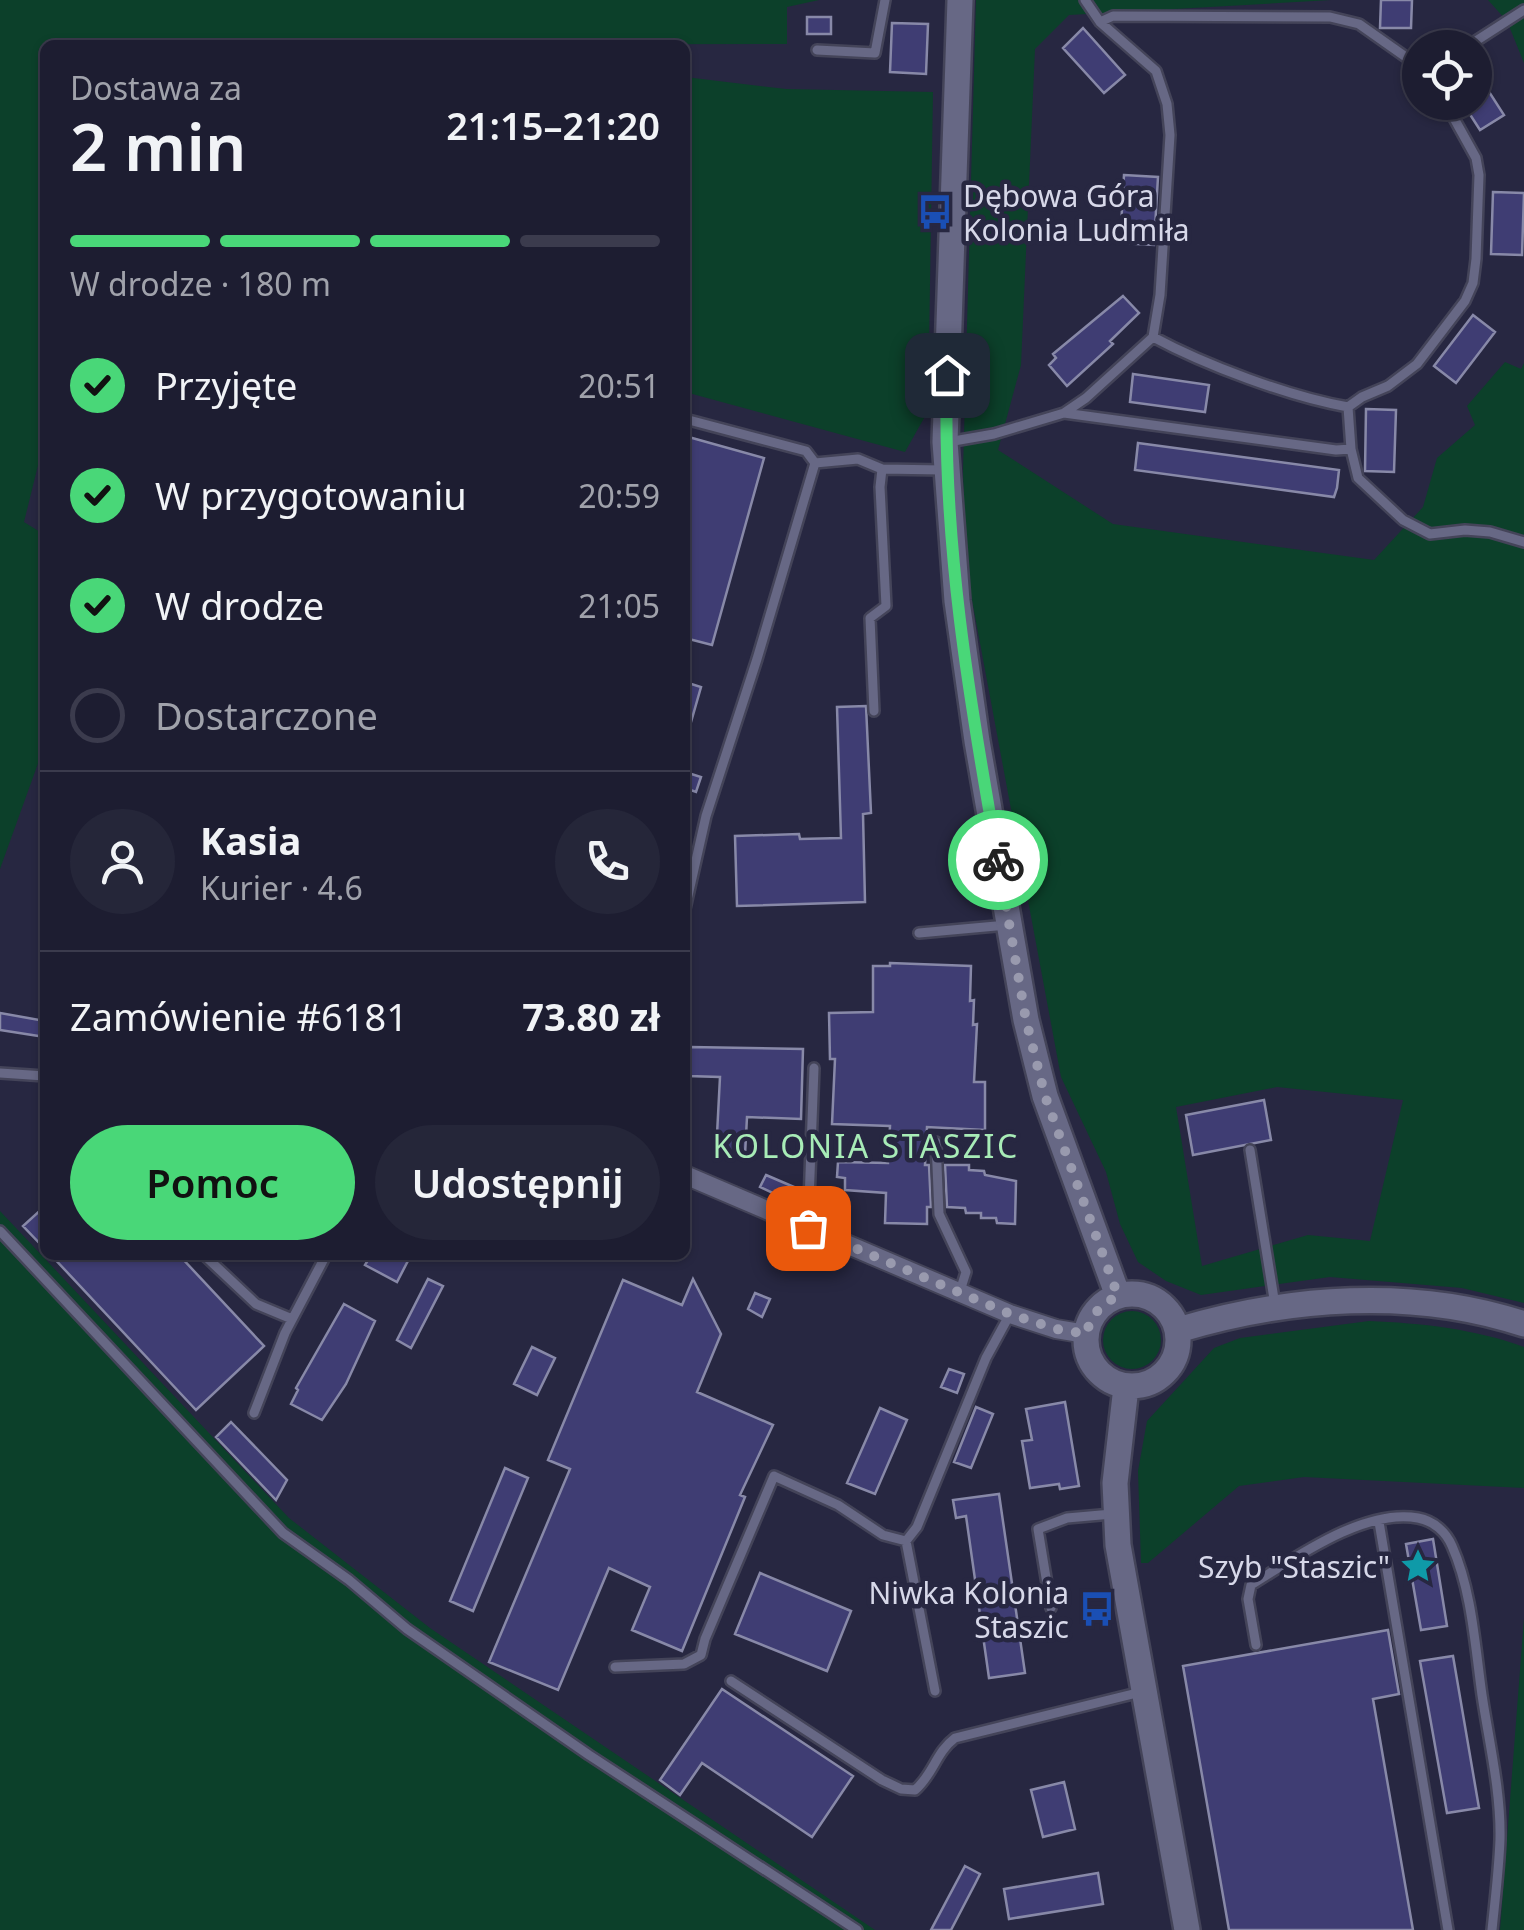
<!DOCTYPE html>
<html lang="pl">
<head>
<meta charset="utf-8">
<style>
	body { margin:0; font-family:"Noto Sans",sans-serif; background:#252639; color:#f1f3f6; height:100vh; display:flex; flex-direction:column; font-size:38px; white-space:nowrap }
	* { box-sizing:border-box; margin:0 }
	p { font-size:32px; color:#a0a2ab }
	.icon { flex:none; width:55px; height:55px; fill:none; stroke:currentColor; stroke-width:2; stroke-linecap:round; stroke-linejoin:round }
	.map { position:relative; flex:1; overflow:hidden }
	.details { position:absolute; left:40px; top:40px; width:650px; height:1220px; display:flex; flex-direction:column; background:#1d1d31; border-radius:15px; box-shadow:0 2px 8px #0004,0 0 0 2px #3b3b4d }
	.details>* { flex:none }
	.controls { position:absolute; left:1402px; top:30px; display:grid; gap:20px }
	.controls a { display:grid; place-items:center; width:90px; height:90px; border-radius:50%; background:#1d1d31; box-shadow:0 2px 8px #0004,0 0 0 2px #3b3b4d; font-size:50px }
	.pin { position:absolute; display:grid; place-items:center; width:85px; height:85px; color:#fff; margin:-42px; border-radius:20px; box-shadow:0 5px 15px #0006 }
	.courier { position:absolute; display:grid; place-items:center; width:100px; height:100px; margin:-50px; border:8px solid #49d778; border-radius:50%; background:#fff; color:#222; box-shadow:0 2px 12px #0007 }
	.summary em { font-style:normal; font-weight:600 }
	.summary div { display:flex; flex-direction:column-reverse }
	.summary { display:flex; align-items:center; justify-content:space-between; height:170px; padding:0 30px }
	h1 { font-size:65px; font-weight:600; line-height:75px }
	.bar { display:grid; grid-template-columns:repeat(4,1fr); gap:15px 10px; align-content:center; height:120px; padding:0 30px }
	.bar i { height:12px; border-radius:8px; background:#3b3b4d }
	.bar .current { background:#49d778 }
	.bar p { grid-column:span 4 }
	.line { display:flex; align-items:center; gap:25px; padding:0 30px; border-top:2px solid #3b3b4d }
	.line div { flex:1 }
	.round { display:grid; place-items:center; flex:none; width:105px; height:105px; border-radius:52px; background:#252639 }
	ol { padding:0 30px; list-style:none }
	li { display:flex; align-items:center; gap:30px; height:110px }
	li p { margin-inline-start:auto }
	li .icon { padding:10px; border-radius:50%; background:#49d778; color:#111; stroke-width:4 }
	li:last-child { color:#a0a2ab }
	li i { width:55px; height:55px; border:5px solid #3b3b4d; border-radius:50% }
	.cta { display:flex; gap:20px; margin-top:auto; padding:20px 30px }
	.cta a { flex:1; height:115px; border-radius:60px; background:#49d778; color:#111; font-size:40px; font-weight:600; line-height:115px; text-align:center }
	.cta a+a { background:#252639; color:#f1f3f6 }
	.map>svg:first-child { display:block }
	.green { fill:#0c402a; fill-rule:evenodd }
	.building { fill:#3f3d73; stroke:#8889a8; stroke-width:2.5 }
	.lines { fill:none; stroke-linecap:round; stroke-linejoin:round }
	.lane-casing { stroke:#444459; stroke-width:14 }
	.street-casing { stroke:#444459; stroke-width:22 }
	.secondary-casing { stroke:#444459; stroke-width:30 }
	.lane { stroke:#676885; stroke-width:9 }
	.street { stroke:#676885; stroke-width:18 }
	.secondary { stroke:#676885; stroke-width:25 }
	.done { stroke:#999aae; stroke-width:10; stroke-dasharray:0 18 }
	.route { stroke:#49d778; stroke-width:12 }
	.labels { text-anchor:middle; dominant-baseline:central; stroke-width:9; stroke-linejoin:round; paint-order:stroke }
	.poi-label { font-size:30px; fill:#d7d8e9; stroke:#272741; text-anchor:end }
	.neighbourhood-label { font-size:32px; letter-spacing:2.5px; fill:#a8ecb7; stroke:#272741 }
</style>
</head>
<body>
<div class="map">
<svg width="1524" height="1930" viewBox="0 0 1524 1930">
	<rect width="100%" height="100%" fill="#272741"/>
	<!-- green -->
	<path class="green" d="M0,0H819L787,7V44L45,45V437L24,522L45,535V744L0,869Z
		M976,0H1331L1069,15L1035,49L1021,365L998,450L1113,524L1374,560L1423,507L1437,458L1475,425L1467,406L1505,362L1521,369L1524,363V1303L1462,1288L1330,1277L1201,1295L1166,1281L1138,1262L1120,1224L1106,1172L1061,1077L966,568L963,471ZM1277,1087L1403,1100L1370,1241L1308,1235L1202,1266L1176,1107Z
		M1488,0H1524V63L1507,21Z
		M685,77L786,89L933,92L928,411L905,452L685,392Z
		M0,1211L289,1518L430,1628L875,1930H0Z
		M1103 1340a29 29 0 1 1 58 0a29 29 0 1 1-58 0Z
		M1369,1321C1420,1323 1476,1329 1524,1347V1488L1304,1477L1239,1486L1148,1563H1141L1138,1471L1147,1421L1214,1348L1240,1338Z
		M1524,1618V1930H1500Z"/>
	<!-- building -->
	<path class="building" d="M1381,0H1412L1411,28H1380Z
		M807,17H831V34H807Z
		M892,23L928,24L926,74L890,72Z
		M1083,28L1125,75L1104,93L1063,48Z
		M1475,70L1504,115L1480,130L1462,102H1475Z
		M1124,175L1158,177L1154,245L1120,243Z
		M1493,192L1524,193L1522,255L1491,254Z
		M1123,296L1139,313L1110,341L1113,344L1067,386L1049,365L1056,358L1053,354Z
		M1473,315L1495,332L1456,383L1434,366Z
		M1133,374L1209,385L1205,412L1130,402Z
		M1366,409L1396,410L1394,472L1365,471Z
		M685,436L764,458L712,645L685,638Z
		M1138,443L1339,470L1337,488L1334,497L1135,470Z
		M685,682L701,687L689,729H685Z
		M866,706L871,813L863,814L865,902L737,906L735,836L799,834L800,839L841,838L837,707Z
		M685,772L701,777L696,792L685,788Z
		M890,963L971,966L970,1001L974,1000L973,1025L977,1024L974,1082H985V1130L927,1127L925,1165H929L931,1207H927V1224L885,1223L886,1193L845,1190V1178L837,1177L838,1162L888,1163L890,1126L832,1124L835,1059H830L829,1013L873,1012V966H890Z
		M0,1013L45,1021V1037L0,1030Z
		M690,1047L803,1049L801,1119L747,1117L745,1155L716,1154L720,1077L688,1076Z
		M1264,1100L1271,1140L1193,1155L1186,1115Z
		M945,1165H969V1170L984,1171L985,1175L1016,1181L1015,1224L997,1223L996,1218H981V1213H966L965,1208L947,1207Z
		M766,1175L801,1190L796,1204L760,1187Z
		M45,1206V1249L23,1226Z
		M51,1255H179L264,1346L196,1410Z
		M371,1255H411L397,1282L365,1265Z
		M428,1279L443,1286L411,1348L397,1340Z
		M693,1279L721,1334L697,1392L773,1425L740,1495L745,1497L682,1651L632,1630L650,1587L609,1568L558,1690L489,1662L570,1469L548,1460L623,1280L682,1305Z
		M755,1293L770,1299L762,1317L748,1309Z
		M344,1304L375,1321L346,1384L322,1420L291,1404L298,1390L296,1388Z
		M532,1347L555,1358L537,1395L514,1384Z
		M949,1369L964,1374L957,1393L941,1387Z
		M1065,1402L1079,1486L1060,1489L1059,1484L1030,1488L1022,1441L1032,1440L1026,1409Z
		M976,1407L993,1414L971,1468L954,1462Z
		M880,1408L907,1420L875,1494L847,1483Z
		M231,1422L287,1480L276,1500L216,1437Z
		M505,1468L528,1478L473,1611L450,1601Z
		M999,1494L1025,1673L989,1678L966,1516L956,1518L953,1500Z
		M1433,1539L1447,1626L1421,1630L1406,1544Z
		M760,1573L851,1611L827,1671L735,1634Z
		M1388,1630L1399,1694L1373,1699L1413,1930H1229L1183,1666Z
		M1453,1656L1479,1808L1447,1813L1420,1661Z
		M722,1689L853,1776L812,1837L702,1763L680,1795L660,1780Z
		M1064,1782L1075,1829L1043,1837L1031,1790Z
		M965,1866L980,1874L975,1884L951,1930H931Z
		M1098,1873L1103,1904L1009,1919L1004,1889Z"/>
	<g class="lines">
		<defs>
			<path id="lane" d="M1085,0L1100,22L1156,71L1167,104L1170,135L1160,295L1153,337C1205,365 1290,397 1348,407L1351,449L1358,478L1403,520L1430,534L1465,530L1490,532L1524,542
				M1100,22L1113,16L1330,17L1359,24L1420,67
				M1465,48L1524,10
				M817,50L875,53L885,0
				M1348,407L1362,397L1388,386L1417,364L1465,301L1473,283L1476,259L1479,175L1476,158L1445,102
				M1064,413L1336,450L1351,449
				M685,419L806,451L815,463
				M948,442L994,434L1064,413L1086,398L1153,337
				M874,711L870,618L886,606L880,487L882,469
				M685,909L706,816L757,659L815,463L858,459L882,469L943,470
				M919,933L1007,925
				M0,1073L45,1076
				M45,1092V1099
				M936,1142L939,1214L966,1272L960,1291
				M1250,1150L1275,1305
				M808,1228L814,1068
				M0,1231L283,1533L349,1580L407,1629L589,1755L857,1930
				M204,1255L256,1304L292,1319
				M254,1413L285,1333L326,1255
				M1379,1522L1448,1930
				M906,1541L935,1691
				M1051,1608L1038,1529L1067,1518L1112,1514
				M1256,1645L1248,1599L1251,1585C1295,1558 1364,1508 1418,1518C1434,1521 1446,1532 1452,1546C1472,1591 1475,1646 1482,1695C1489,1742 1501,1791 1500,1839C1499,1869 1495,1900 1492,1930
				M615,1667L684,1664L701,1655L705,1639L774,1476L838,1505L883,1535L906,1541L917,1527L986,1358L1010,1314
				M731,1681L882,1780L901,1789L915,1790C933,1775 936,1752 955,1738L1141,1692"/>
			<path id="street" d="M685,1175L1010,1314L1056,1329L1086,1334"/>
			<path id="secondary" d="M960,0L945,442L957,601L977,741L1026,1020L1045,1096L1118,1296
				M1086 1340a46 46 0 1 1 92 0a46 46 0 1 1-92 0Z
				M1178,1330C1288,1297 1413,1287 1524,1324
				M1126,1387L1115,1483L1118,1545L1187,1930"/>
		</defs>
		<!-- lane casing -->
		<use href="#lane" class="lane-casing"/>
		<!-- street casing -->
		<use href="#street" class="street-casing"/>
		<!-- secondary casing -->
		<use href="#secondary" class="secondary-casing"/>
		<!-- lane -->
		<use href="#lane" class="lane"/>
		<!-- street -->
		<use href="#street" class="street"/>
		<!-- secondary -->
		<use href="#secondary" class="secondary"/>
	</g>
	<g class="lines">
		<!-- done -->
		<path class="done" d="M808,1228L1010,1314L1056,1329L1086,1334C1092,1314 1100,1305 1118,1296L1045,1096L1026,1020L998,860"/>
		<!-- route -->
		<path class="route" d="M947,375C942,539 969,699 998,860"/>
	</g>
	<!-- icons -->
	<defs>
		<symbol id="bus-bare" viewBox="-9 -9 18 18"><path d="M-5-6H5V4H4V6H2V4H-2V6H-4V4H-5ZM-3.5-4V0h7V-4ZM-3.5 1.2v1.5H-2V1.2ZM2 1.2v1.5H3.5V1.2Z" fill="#1a4fb4" stroke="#272741" stroke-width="2.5" paint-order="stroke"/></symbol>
		<symbol id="sight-bare" viewBox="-9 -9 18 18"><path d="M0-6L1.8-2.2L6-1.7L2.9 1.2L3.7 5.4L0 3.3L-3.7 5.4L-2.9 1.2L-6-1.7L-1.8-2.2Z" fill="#0f9aa8" stroke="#272741" stroke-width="2.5" paint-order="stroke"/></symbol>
	</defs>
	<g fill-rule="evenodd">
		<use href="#bus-bare" x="910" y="187" width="50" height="50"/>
		<use href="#sight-bare" x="1393" y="1541" width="50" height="50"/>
		<use href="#bus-bare" x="1072" y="1584" width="50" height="50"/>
	</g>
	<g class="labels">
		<!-- poi labels -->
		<g class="poi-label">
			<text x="963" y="195" text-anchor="start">Dębowa Góra<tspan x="963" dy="34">Kolonia Ludmiła</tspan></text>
			<text x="1390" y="1566">Szyb "Staszic"</text>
			<text x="1069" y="1592">Niwka Kolonia<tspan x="1069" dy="34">Staszic</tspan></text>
		</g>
		<!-- neighbourhood labels -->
		<g class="neighbourhood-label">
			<text x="866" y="1145">KOLONIA STASZIC</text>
		</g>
	</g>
</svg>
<div class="controls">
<a><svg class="icon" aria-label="locate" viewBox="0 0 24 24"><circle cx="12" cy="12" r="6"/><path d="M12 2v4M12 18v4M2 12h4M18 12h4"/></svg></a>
</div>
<div class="pin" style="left:808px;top:1228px;background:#ea580c"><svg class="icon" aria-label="bag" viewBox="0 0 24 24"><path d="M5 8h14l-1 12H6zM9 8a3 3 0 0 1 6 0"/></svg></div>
<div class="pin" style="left:947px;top:375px;background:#1f2937"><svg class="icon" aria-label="home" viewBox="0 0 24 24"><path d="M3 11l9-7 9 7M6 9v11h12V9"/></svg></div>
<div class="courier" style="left:998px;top:860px"><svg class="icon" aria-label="bike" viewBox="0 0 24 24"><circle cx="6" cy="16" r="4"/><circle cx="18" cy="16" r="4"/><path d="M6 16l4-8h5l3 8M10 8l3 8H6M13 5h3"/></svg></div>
<section class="details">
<div class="summary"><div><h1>2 min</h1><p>Dostawa za</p></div><em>21:15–21:20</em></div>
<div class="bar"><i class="current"></i><i class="current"></i><i class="current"></i><i></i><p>W drodze · 180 m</p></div>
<ol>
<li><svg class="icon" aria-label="check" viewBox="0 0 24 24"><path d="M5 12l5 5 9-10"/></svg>Przyjęte<p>20:51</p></li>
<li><svg class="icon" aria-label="check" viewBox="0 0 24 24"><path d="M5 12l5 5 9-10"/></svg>W przygotowaniu<p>20:59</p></li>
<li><svg class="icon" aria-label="check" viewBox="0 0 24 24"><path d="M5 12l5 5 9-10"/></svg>W drodze<p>21:05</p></li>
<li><i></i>Dostarczone</li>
</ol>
<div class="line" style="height:180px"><a class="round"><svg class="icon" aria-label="person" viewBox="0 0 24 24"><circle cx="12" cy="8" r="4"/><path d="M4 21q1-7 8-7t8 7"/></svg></a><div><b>Kasia</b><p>Kurier · 4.6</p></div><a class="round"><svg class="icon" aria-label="phone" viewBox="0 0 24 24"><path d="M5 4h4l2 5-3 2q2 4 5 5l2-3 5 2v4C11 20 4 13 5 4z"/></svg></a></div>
<div class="line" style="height:130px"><div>Zamówienie #6181</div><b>73.80 zł</b></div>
<div class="cta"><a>Pomoc</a><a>Udostępnij</a></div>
</section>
</div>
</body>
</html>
